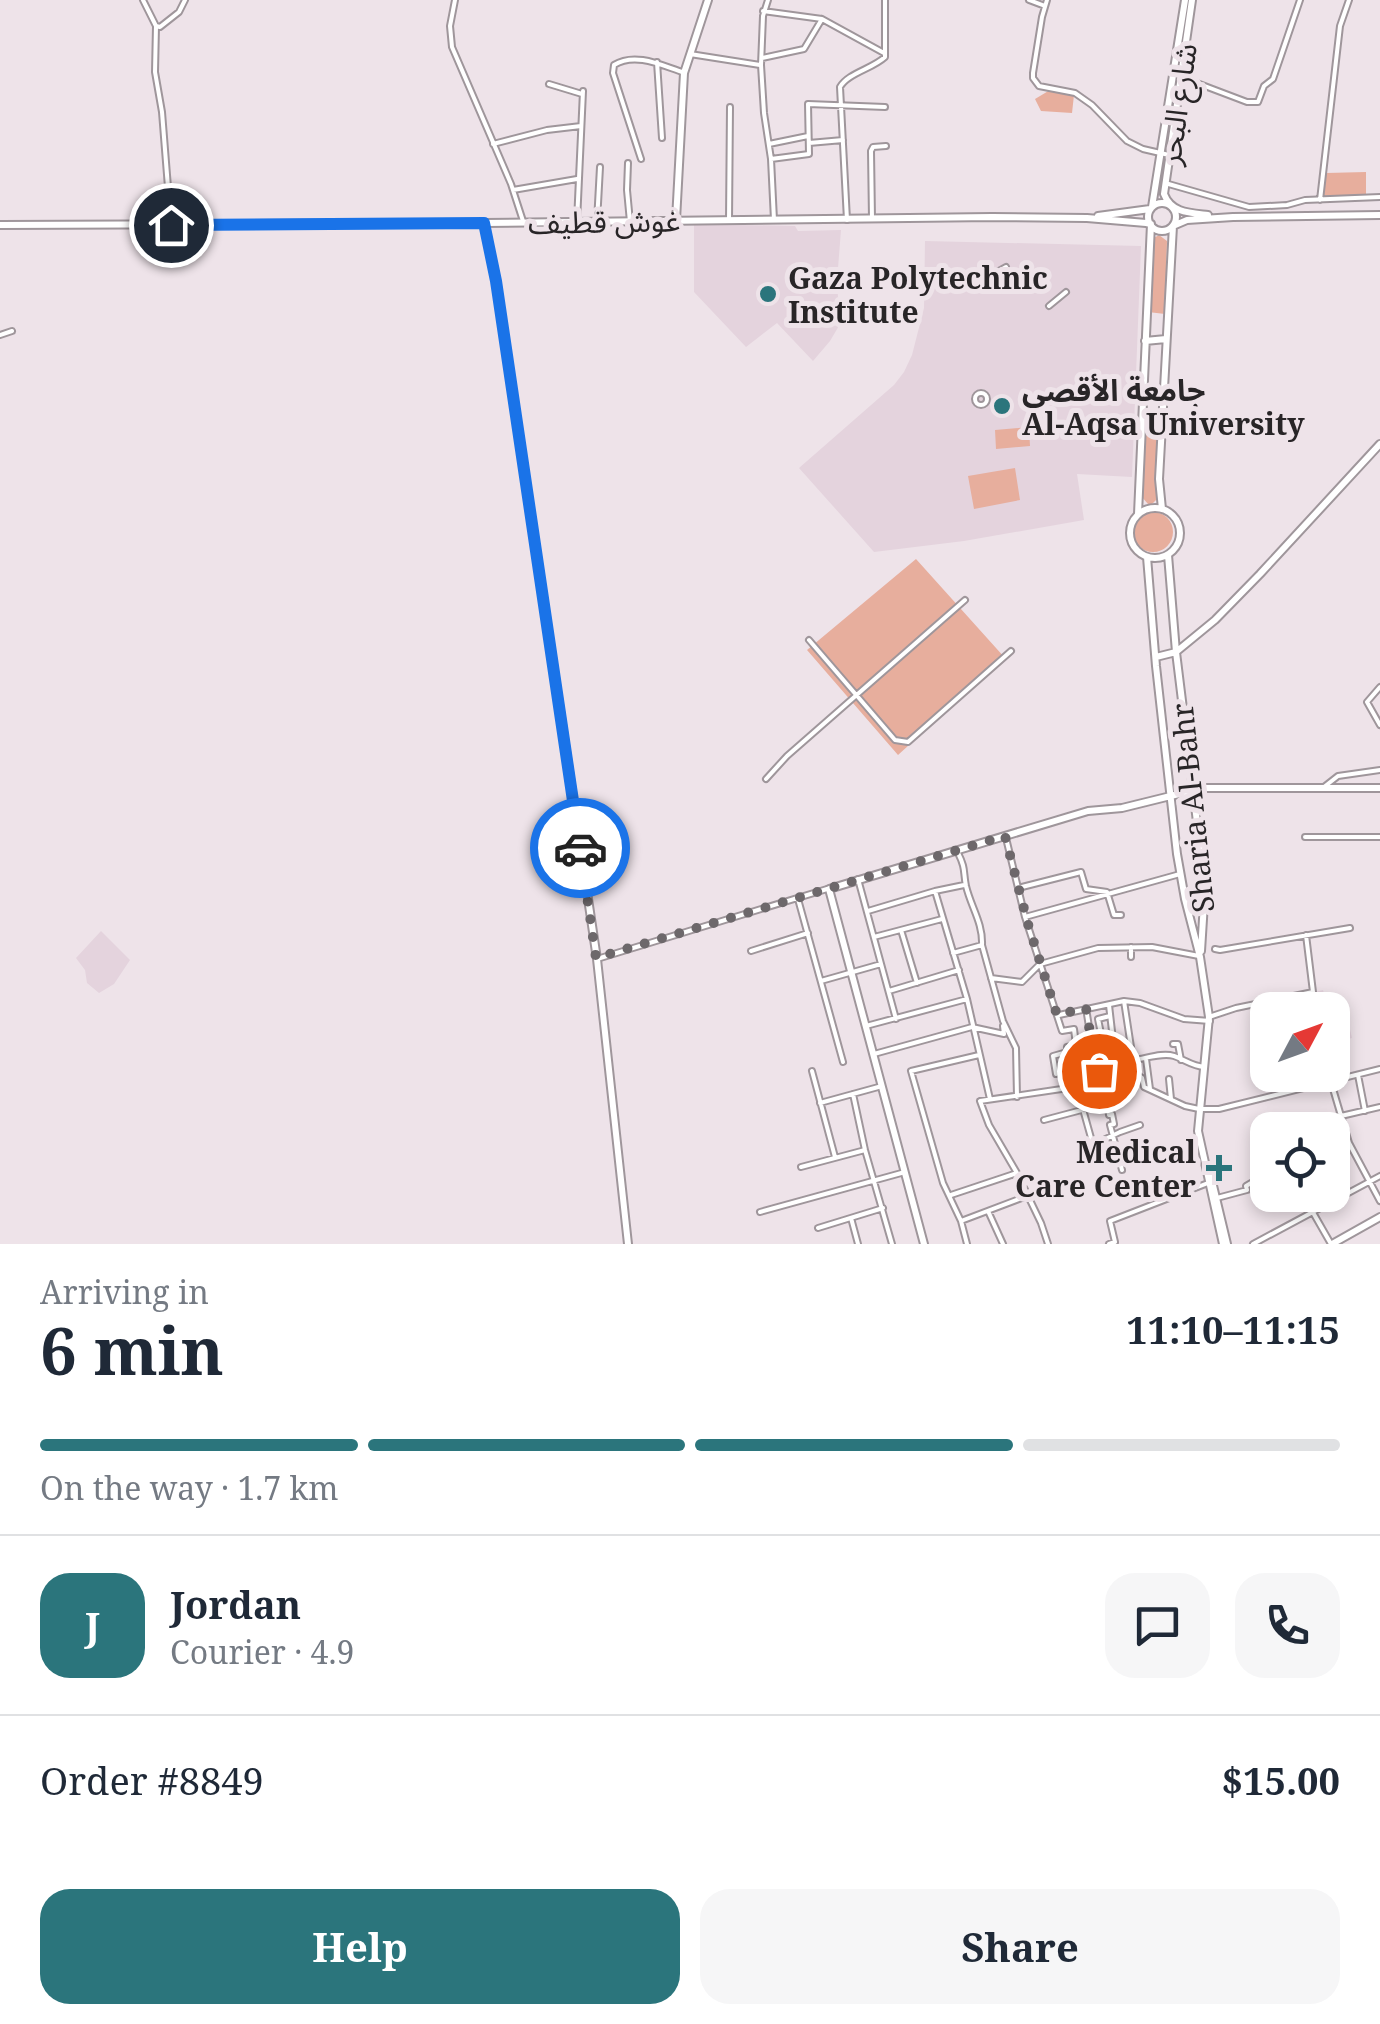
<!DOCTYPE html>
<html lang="en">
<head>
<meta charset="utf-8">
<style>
	body { margin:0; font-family:"Noto Serif","Noto Sans Arabic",serif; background:#f6f6f7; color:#1f2937; height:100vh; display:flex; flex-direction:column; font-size:38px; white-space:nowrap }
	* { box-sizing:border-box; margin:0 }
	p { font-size:32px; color:#747a83 }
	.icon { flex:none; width:55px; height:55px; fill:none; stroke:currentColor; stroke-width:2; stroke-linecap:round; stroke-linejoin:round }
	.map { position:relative; height:1244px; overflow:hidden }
	.side { display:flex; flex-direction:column; background:#fff; flex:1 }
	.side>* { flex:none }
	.needle { width:65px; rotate:49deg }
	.controls { position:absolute; left:1250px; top:992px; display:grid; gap:20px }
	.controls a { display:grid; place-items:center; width:100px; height:100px; border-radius:20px; background:#fff; box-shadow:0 5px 15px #0003; font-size:50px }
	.pin { position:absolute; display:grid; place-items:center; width:85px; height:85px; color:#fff; margin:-42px; border:5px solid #fff; border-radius:50%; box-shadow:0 2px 10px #0007 }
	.courier { position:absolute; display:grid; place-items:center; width:100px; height:100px; margin:-50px; border:8px solid #1a73e8; border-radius:50%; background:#fff; color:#222; box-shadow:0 2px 12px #0007 }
	.head em { font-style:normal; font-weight:700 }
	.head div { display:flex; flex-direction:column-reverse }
	.head { display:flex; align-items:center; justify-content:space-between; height:170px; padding:0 40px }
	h1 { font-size:65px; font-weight:700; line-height:75px }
	.bar { display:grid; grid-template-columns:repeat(4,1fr); gap:15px 10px; align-content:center; height:120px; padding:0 40px }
	.bar i { height:12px; border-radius:8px; background:#e0e1e3 }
	.bar .active { background:#2b757c }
	.bar p { grid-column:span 4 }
	.line { display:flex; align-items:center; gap:25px; padding:0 40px; border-top:2px solid #e0e1e3 }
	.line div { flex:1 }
	.round { display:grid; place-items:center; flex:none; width:105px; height:105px; border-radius:30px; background:#f6f6f7 }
	.button { display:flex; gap:20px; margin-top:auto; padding:20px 40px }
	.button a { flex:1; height:115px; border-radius:30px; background:#2b757c; color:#fff; font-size:40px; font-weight:700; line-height:115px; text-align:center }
	.button a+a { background:#f6f6f7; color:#1f2937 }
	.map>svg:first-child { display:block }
	.built { fill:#e4d3dd }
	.green { fill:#e7ae9d }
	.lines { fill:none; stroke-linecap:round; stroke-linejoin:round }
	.street-casing { stroke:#9f969b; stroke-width:8 }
	.secondary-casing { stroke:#9f969b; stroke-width:10 }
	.street { stroke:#fff; stroke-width:4 }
	.secondary { stroke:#fff; stroke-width:6 }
	.done { stroke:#6d686b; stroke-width:10; stroke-dasharray:0 18 }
	.route { stroke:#1a73e8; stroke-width:12 }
	.poi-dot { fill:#2b757c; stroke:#eee3e9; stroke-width:4 }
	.labels { text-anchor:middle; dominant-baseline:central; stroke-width:10; stroke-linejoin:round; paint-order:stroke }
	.street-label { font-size:30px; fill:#282527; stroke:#eee3e9 }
	.poi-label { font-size:30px; font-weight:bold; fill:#282527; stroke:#eee3e9; text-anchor:start }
</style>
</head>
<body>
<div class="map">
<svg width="1380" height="1244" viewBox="0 0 1380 1244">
	<rect width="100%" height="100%" fill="#eee3e9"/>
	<!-- built -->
	<path class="built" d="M694,224L795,226L798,231L841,230L837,281L838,297L843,303V319L830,341L813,361L777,323L746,347L694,292Z
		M925,241L1141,246L1132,477L1077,474L1084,520L964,541L874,552L799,468L894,385L904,372L912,355L924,308Z
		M101,931L130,960L114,984L99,993L87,983L85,970L76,958Z
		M1323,990L1325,998L1342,995L1352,1038L1333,1043L1332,1010H1299L1295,997Z"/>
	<!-- green -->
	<path class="green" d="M1050,90L1074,95L1072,113L1041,111L1035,99Z
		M1366,172V194L1323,197L1326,173Z
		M1159,235L1167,241L1165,314L1148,312L1152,239Z
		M1149,408L1154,409L1157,414L1158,498L1152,504H1148L1141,496L1144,413Z
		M1029,427L1030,446L996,449L995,430Z
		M1015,468L1020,500L974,509L968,476Z
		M1133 532a20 20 0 1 1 40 0a20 20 0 1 1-40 0Z
		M916,559L1005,658L898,755L807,650Z"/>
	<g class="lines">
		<defs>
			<path id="street" d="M143,0L156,26L155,72L162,112L171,225
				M455,0L450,26L452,47L511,184L523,221
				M768,0L763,16L761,65L764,113L771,159L774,220
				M1029,0L1045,6
				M1047,0L1042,17L1033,73V78L1039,86L1075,93L1092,105L1127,141L1143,149L1169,155
				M763,11L822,19L884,53
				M156,26L160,27L179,12L185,0
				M690,54L760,65
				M762,58L804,49L822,19
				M657,62L662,138
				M1181,77L1247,102H1258L1264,86L1273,79L1300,0
				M549,84L582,94
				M809,143L843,140
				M493,144L547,130L581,126
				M769,144L808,136
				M641,159L613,73L614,65C635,52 661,65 682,72
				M771,159L809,154L808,104L885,107
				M628,163L627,190L630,222
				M1165,183L1249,207L1287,205L1305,200L1380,197
				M513,190L577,179
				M1320,200L1340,26L1349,0
				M872,219L871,151L873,147L886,146
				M729,220L730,107
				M847,220L840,87C848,73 872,69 885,57V0
				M577,222L583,91
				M597,222L600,167
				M990,276L1006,267
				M1049,306L1066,292
				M0,335L12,331
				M975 399a6 6 0 1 1 12 0a6 6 0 1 1-12 0Z
				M809,640L895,740L908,742L1011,651
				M1380,687L1367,702L1380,725
				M766,779L787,756L965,600
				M1324,787L1338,776L1380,770
				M1305,837H1380
				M1006,838L1025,917L1062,1031L1074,1029L1076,1045L1067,1047V1052L1093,1145L1120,1132L1140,1125
				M958,853C966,869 963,871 966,886C971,907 983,923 982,945L1003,1021L1016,1048L1017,1097
				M858,879L896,1019
				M1018,888L1081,872L1086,889L1107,892L1114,915H1121
				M935,891L967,999L990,1099
				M798,899L843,1062
				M868,911L935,891L964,885
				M1025,917L1180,874
				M901,930L917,983
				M874,937L942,919
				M1131,947V957
				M1215,949L1220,950L1350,928
				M751,951L808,933
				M953,953L982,945
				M597,959L827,889
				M991,978L1022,982L1040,964L1098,948L1152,947L1199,956
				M821,981L881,964
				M889,991L959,970
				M1124,1001L1133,1060
				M1109,1005L1117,1075
				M1086,1008L1096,1071H1099L1104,1080L1109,1115L1112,1114L1114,1124L1110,1125L1122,1170
				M1059,1015L1124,1001L1140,1003L1184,1019L1210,1021
				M1209,1017L1236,1008L1313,992L1306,935
				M866,1026L967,999
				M1173,1044H1178L1181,1060
				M874,1054L972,1027L1004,1034L1003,1026
				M1146,1059L1150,1089
				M812,1071L835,1157
				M1135,1073L1133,1060C1145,1059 1162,1052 1174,1056C1186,1060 1191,1066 1205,1067
				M1056,1074L1053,1056L1067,1052
				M1358,1075L1365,1111
				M1107,1078L1105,1053L1098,1019L1110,1016
				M1169,1079L1171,1099
				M1331,1082L1349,1143L1380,1201
				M853,1094L865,1150L892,1244
				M820,1103L882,1086
				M1341,1116L1380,1107
				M1044,1120L1108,1103
				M1332,1149L1349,1143
				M801,1167L865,1150
				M951,1195L1017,1173
				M1303,1195L1331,1244
				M1217,1198L1247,1190L1246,1186L1268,1173
				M988,1211L1003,1244
				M760,1212L905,1172
				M851,1218L858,1244
				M961,1221L1027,1196
				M818,1228L883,1208
				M967,1244L961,1221L943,1183L911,1071L979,1055
				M1048,1244L1041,1223L1017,1173L989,1125L980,1101L1075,1087L1117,1075L1135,1073L1142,1078L1144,1087L1185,1106L1199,1109H1219L1380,1069
				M1109,1244L1115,1242L1110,1221L1208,1183
				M1253,1244L1380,1176"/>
			<path id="secondary" d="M1192,0L1164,194C1171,213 1190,213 1208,215
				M1148 217a14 14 0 1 1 28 0a14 14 0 1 1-28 0Z
				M1152,207L1185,0
				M1098,216L1150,209
				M676,220L684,73L708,0
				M484,223L496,281L597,959L628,1244
				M0,225L484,223L992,217L1087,218L1146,223L1151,224L1138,514
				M1145,341L1166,339
				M1130 533a25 25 0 1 1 50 0a25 25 0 1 1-50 0Z
				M1162,509L1159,479L1173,226L1187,220L1233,217L1380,215
				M1168,555L1176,652L1205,887L1201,951
				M1147,557L1156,666L1177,854L1185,899L1200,957L1209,1017L1198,1131L1223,1244
				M1156,657L1176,652L1215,620L1260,574L1380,444
				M1210,1173L1227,1244
				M924,1244L829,889L1088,811L1122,808L1203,788H1380
				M1332,1244L1380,1217"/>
		</defs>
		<!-- street casing -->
		<use href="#street" class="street-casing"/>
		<!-- secondary casing -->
		<use href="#secondary" class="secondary-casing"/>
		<!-- street -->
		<use href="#street" class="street"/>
		<!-- secondary -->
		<use href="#secondary" class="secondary"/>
	</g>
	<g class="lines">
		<!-- done -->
		<path class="done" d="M580,848L596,958L1005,836L1028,924L1057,1015L1086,1008L1096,1070L1099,1071"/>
		<!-- route -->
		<path class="route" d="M171,225L484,223L496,281L580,848"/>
	</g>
	<!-- markers -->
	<g class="poi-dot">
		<circle cx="768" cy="294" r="10"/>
		<circle cx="1002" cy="406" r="10"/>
		<path d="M1214 1153h10v10h10v10h-10v10h-10v-10h-10v-10h10z"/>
	</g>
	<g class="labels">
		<!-- street labels -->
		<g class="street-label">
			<text transform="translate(1177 104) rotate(-82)">شارع البحر</text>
			<text transform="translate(604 221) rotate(-1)">غوش قطيف</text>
			<text transform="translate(1192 808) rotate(-96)">Sharia Al-Bahr</text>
		</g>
		<!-- poi labels -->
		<g class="poi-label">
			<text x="788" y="277">Gaza Polytechnic<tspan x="788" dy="34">Institute</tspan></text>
			<text x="1022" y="389">جامعة الأقصى<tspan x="1022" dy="34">Al-Aqsa University</tspan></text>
			<text x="1196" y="1151" text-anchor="end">Medical<tspan x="1196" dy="34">Care Center</tspan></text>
		</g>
	</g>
</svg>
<div class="controls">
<a><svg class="needle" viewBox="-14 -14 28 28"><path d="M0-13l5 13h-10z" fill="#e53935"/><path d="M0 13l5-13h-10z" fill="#747a83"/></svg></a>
<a><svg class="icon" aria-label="locate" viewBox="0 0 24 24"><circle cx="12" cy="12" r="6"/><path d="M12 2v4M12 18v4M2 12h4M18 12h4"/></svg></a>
</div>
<div class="pin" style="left:1099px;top:1071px;background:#ea580c"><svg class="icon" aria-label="bag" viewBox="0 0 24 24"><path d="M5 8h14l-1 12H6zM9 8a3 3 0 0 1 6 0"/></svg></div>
<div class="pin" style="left:171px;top:225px;background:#1f2937"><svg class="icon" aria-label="home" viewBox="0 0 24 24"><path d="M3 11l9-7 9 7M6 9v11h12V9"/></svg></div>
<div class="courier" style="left:580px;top:848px"><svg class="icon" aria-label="car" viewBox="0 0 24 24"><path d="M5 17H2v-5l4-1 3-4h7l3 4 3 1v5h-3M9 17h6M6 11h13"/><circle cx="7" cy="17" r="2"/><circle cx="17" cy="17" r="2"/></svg></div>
</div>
<section class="side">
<div class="head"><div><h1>6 min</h1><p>Arriving in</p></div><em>11:10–11:15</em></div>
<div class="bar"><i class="active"></i><i class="active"></i><i class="active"></i><i></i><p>On the way · 1.7 km</p></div>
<div class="line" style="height:180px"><b class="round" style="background:#2b757c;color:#fff">J</b><div><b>Jordan</b><p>Courier · 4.9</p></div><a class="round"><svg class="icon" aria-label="chat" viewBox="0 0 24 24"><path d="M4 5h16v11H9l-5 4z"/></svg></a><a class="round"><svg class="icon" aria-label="phone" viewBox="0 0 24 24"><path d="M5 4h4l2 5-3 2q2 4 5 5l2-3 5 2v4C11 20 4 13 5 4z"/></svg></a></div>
<div class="line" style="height:130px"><div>Order #8849</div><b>$15.00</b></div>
<div class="button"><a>Help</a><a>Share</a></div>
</section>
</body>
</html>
